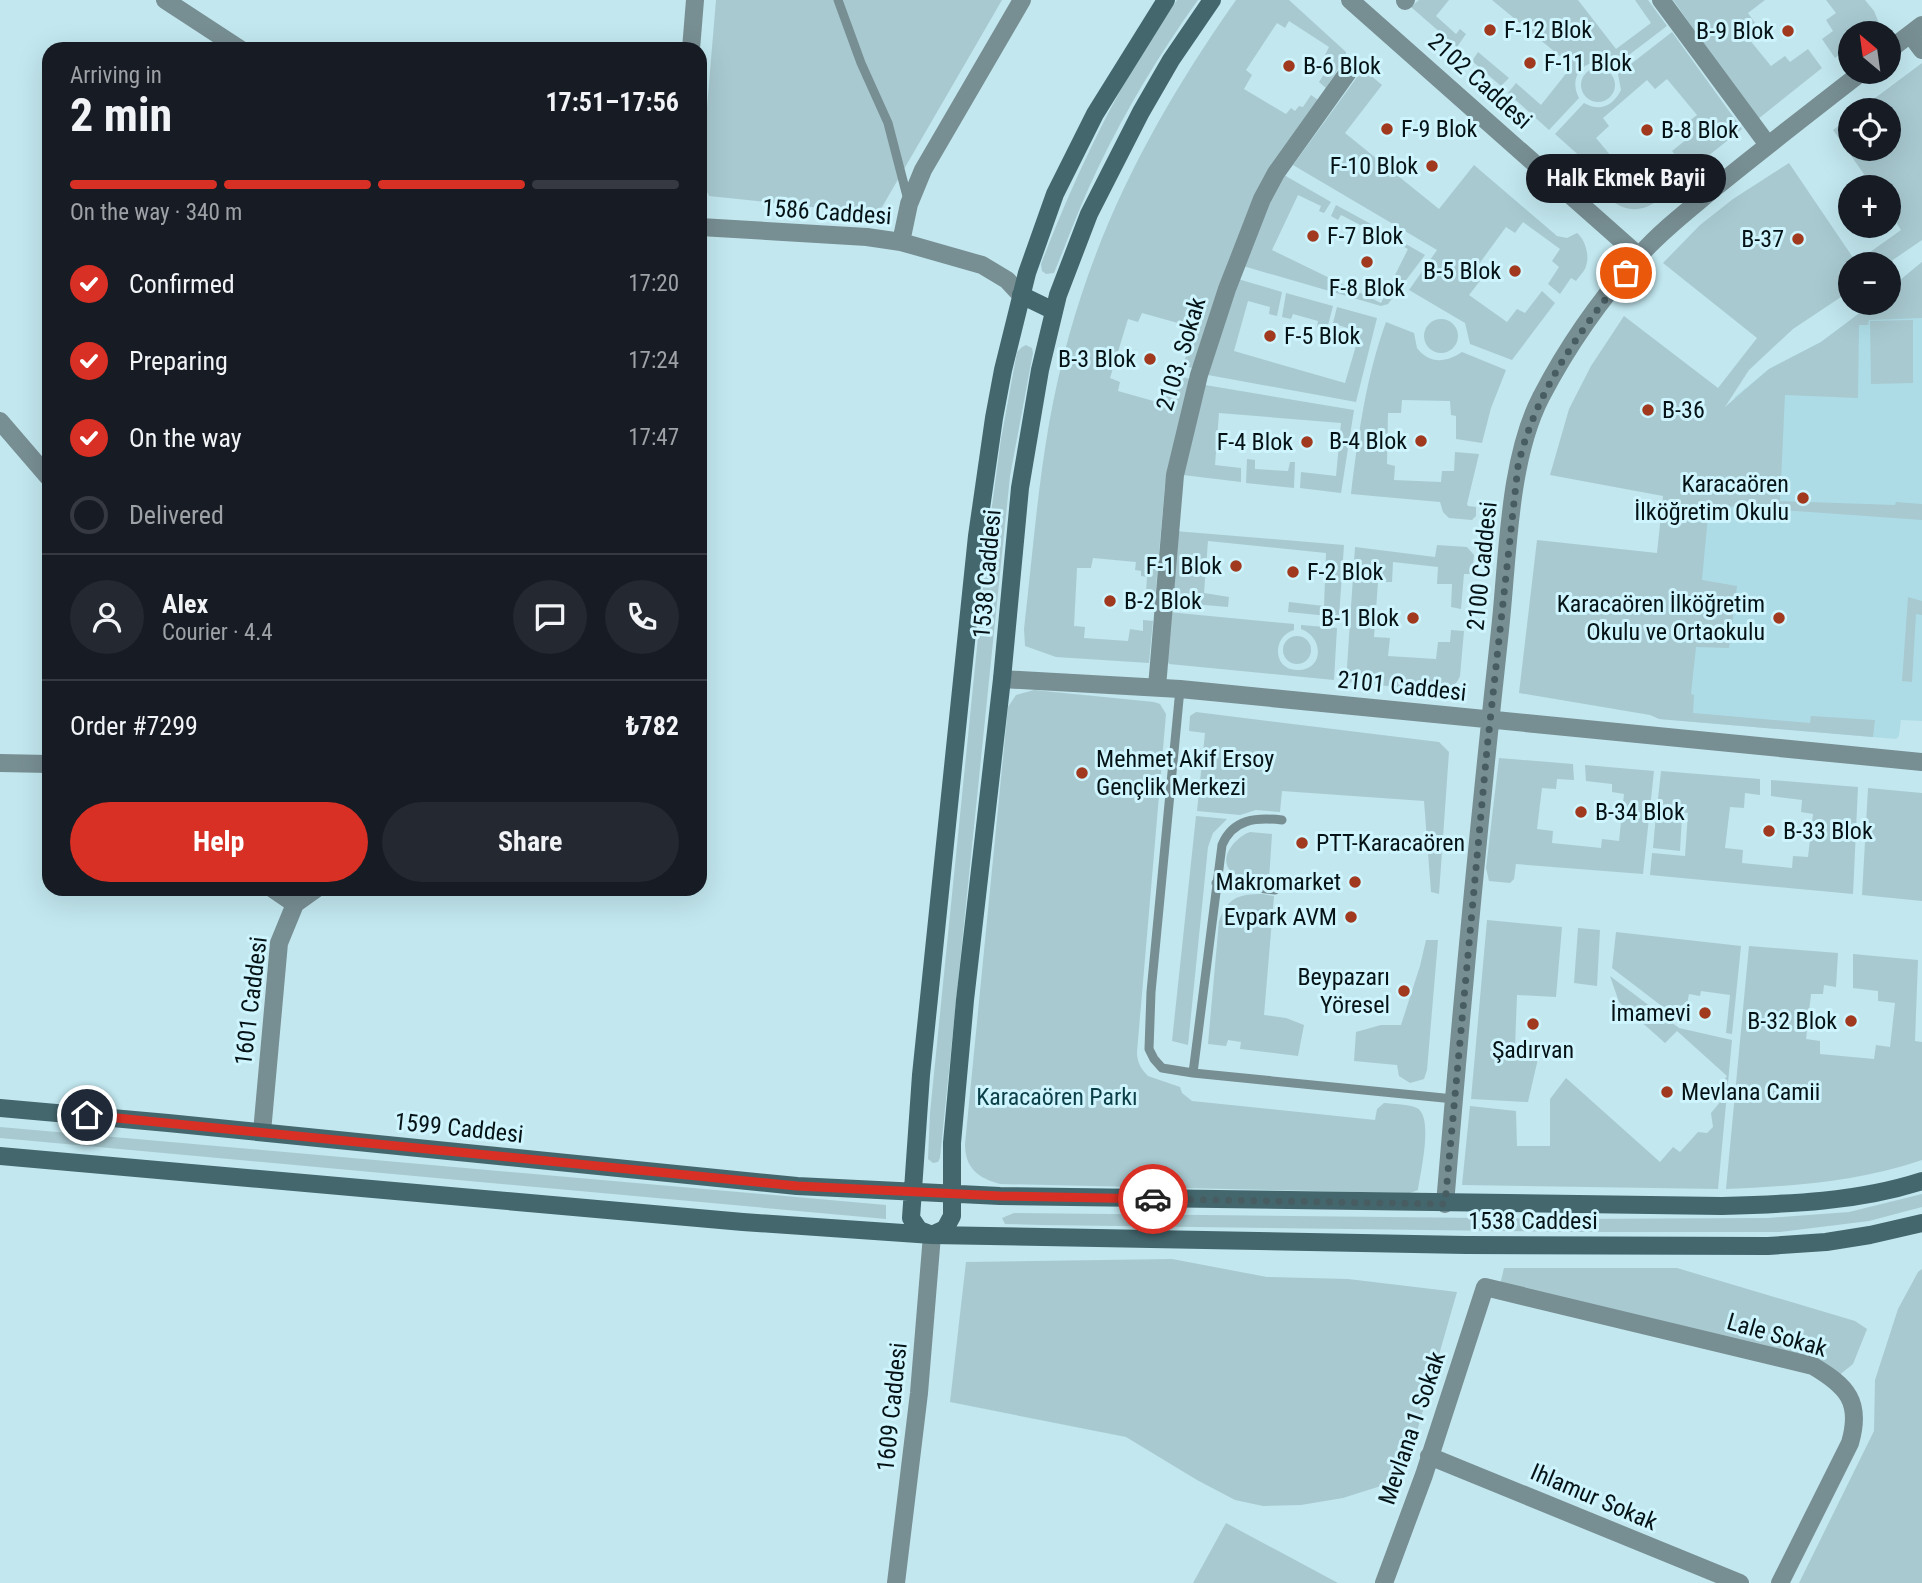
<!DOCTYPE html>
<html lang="en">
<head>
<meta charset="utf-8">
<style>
	body { margin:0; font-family:"Roboto Condensed",sans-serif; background:#242831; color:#f1f3f6; height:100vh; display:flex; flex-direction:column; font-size:26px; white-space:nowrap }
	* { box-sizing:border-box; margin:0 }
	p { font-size:23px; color:#9ea1a6 }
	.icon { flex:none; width:38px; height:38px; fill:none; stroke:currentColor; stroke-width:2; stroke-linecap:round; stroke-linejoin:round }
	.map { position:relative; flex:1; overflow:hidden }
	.panel { position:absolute; left:42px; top:42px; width:665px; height:854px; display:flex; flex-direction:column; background:#171b24; border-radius:21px; box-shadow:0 7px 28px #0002 }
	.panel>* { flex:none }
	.needle { width:46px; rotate:331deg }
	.tools { position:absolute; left:1838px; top:21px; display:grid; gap:14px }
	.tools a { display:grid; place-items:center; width:63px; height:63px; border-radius:50%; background:#171b24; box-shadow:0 7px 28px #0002; font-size:35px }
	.pin { position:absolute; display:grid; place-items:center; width:60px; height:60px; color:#fff; margin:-30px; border:4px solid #fff; border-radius:50%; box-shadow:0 2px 7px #0007 }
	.courier { position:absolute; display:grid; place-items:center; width:70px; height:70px; margin:-35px; border:5px solid #d93025; border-radius:50%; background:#fff; color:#222; box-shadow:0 2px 9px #0007 }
	.bubble { position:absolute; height:49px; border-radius:24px; background:#171b24; box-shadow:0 7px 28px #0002; font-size:23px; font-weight:700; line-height:49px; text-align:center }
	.overview em { font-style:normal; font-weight:700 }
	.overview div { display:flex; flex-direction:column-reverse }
	.overview { display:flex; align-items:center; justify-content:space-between; height:119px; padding:0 28px }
	h1 { font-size:46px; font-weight:700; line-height:52px }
	.bar { display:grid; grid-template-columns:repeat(4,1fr); gap:10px 7px; align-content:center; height:84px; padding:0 28px }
	.bar i { height:9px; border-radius:5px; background:#363941 }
	.bar .selected { background:#d93025 }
	.bar p { grid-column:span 4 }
	.line { display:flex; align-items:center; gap:18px; padding:0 28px; border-top:2px solid #363941 }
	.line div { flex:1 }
	.round { display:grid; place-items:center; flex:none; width:74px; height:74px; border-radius:37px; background:#242831 }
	ol { padding:0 28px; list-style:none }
	li { display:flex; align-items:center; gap:21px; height:77px }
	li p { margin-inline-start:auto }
	li .icon { padding:7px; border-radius:50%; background:#d93025; color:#fff; stroke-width:4 }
	li:last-child { color:#9ea1a6 }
	li i { width:38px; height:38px; border:4px solid #363941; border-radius:50% }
	.cta { display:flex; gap:14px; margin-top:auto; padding:14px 28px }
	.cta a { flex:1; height:80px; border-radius:42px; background:#d93025; color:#fff; font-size:28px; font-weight:700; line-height:80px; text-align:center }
	.cta a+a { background:#242831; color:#f1f3f6 }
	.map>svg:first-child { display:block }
	.built { fill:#addce6 }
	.green { fill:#a8c9d0 }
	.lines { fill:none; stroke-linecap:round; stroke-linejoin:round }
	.lane { stroke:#778e93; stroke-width:9 }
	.street { stroke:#778e93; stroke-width:18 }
	.secondary { stroke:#44676e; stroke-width:18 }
	.done { stroke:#485d62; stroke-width:7; stroke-dasharray:0 12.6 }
	.route { stroke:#d93025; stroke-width:9 }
	.poi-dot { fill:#a1391e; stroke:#cef4fd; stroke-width:2.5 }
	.labels { text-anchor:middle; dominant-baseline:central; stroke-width:6; stroke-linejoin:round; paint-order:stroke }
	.poi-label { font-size:24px; fill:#061316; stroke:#cef4fd; text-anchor:end }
	.street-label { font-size:24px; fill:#061316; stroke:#cef4fd }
	.park-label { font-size:24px; fill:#0a3f48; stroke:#cef4fd }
</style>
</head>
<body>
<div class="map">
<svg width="1922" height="1583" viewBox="0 0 1922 1583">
	<rect width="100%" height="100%" fill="#c2e7ef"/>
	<!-- built -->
	<path class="built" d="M1922,262V721L1901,720L1899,736L1896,739L1659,719L1672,563L1735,397L1769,369L1821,342L1873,303H1888V290Z"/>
	<!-- green -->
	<path class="green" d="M716,0H1002L878,214L709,196L701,179Z
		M1177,0H1198C1160,53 1125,111 1097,170C1081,203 1068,239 1054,273L1046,274L1042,271L1041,264C1077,171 1119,82 1177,0Z
		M1236,0H1289L1346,52V56L1326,88L1319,82L1333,60L1325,55L1329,47L1289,21L1285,28L1277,23L1246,70L1252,75L1244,89L1286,114L1291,108L1295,111L1299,106L1303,107L1311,95L1318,100L1250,206L1227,264L1192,368L1183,365L1191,341L1181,337L1185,325L1142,313L1138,322L1128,319L1110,378L1120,382L1118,391L1164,404L1167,394L1174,395L1180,376L1190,379L1165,485L1154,610L1145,609L1147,577L1141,576V571L1135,570L1136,562L1093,558L1091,568H1077L1074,626L1085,627L1084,638L1128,641L1130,629L1143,631V620L1153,621L1149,663L1056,657L1025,646L1024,629C1032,561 1037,492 1049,424C1078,261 1142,134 1236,0Z
		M1419,0H1449L1436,16L1456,34L1460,29L1466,34L1457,47L1411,7Z
		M1492,0H1578L1616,49L1651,23L1635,0H1648L1667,26L1613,67C1590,53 1566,73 1579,98L1549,130L1508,93L1516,83L1541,105L1572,66Z
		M1673,0H1765L1748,13L1755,23L1744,33L1771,66L1785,56L1790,62L1808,49L1822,68L1758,119Z
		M1826,0H1865L1874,11L1882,30L1880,33H1850V46L1835,58L1822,39L1833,31L1826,20L1836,13Z
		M1672,32L1742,129L1688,172L1672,151L1692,135L1684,125L1697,115L1667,79L1655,89L1647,80L1603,118L1609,126L1596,138L1627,175L1641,165L1647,172L1663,157L1680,182C1657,203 1637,222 1608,198L1613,186L1555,134L1584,103C1600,112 1613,106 1621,90L1618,74Z
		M1478,52L1509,78L1501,86L1472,61Z
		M1922,63V240L1887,264H1850V291L1793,329L1749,370L1725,407L1769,369L1821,342L1873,303H1888V290L1922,262V318L1869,320L1868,325H1859L1858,398L1785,395L1780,501L1895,505L1896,502L1922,504V520L1709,505L1702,580L1737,586L1729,648L1696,647L1691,694L1694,695L1693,713L1810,723L1811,716L1875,720L1873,737L1659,719L1650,715L1519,693L1537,540L1657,553L1663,496L1550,475L1569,409L1591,366L1624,316L1718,388L1757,338L1663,263L1700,225L1733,199L1789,163L1856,262L1901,230L1888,210V187H1873L1833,130L1850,117V149H1888V110H1859Z
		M1581 85a17 17 0 1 1 34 0a17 17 0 1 1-34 0Z
		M1363,69L1382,85L1345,133L1439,209L1474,165L1557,236L1567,238L1577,233C1585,239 1590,256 1586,266C1585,271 1579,276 1576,281L1571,278L1560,294L1548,284L1559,267L1552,261L1560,249L1523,222L1515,233L1506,227L1471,275L1480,281L1469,295L1507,322L1517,309L1525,313L1542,291L1555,303L1512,360L1470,344L1465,323L1409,290L1437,250L1293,165Z
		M1284,175L1331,202L1324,213L1319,211L1321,206L1298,195L1272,250L1381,303L1408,249L1390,240L1392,236L1425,255L1388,304L1381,306L1243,266L1263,213Z
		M1336,205L1371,224L1368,229L1341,215L1338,220L1331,216Z
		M1238,279L1282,292L1277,316L1269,314L1270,307L1248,301L1234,351L1345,383L1360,332L1338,325L1335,333L1331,331L1337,307L1377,318L1356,402L1208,375Z
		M1286,293L1333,306L1327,329L1317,327L1318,321L1293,314L1291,319L1282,317Z
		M1424 336a17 17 0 1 1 34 0a17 17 0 1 1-34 0Z
		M1913,320V383L1871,384L1870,321Z
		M1386,322L1414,333L1417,348C1429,364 1446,363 1462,352L1506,370L1491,408L1482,443L1456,439V416L1451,415L1450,401L1402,400L1401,413H1388L1387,464L1395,466L1394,480L1441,482L1442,471H1454L1455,452L1479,454L1467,504L1468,506L1476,507V516L1472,520L1449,518L1443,512L1440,502L1351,494C1358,436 1366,377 1386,322Z
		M1026,345L1032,348L1033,353L1010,476L940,1158L938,1162L933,1163L928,1159L930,1113L989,528L1001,439L1017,352L1022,347Z
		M1205,385L1354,410L1341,493L1300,488L1301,472L1336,476L1341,423L1219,413L1215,465L1241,468V482L1183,475Z
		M1247,459L1255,460V469L1288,471L1290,462H1295L1294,488L1246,483Z
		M1175,531L1344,545L1339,617L1288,612L1289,602L1324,606L1326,553L1208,541L1204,593L1229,597L1228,607L1169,602Z
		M1437,545L1467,547L1474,555L1472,574H1464L1461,609L1451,607L1452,584H1437L1438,567L1393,562L1392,582H1378L1374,637L1390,638L1388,656L1436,659L1438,642H1450L1451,630L1464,631L1460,676C1456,686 1449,690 1439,691L1346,682L1355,547L1435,557Z
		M1908,597L1922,601V615L1916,614L1912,682L1902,681Z
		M1168,612L1294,624V630C1271,637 1273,671 1298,670C1324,670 1324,637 1301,629V625L1337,628L1334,680L1169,664L1164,654Z
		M1283 650a14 14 0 1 1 28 0a14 14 0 1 1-28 0Z
		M1034,690L1154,702L1160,704L1166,714L1137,1052C1137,1062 1141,1069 1148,1076L1180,1087L1182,1093L1192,1101L1375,1120L1377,1109L1384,1103C1393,1104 1409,1104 1417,1108C1434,1117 1420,1174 1418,1190L1410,1193L1000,1184C978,1178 965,1168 965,1144L1008,707L1016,695Z
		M1196,712L1439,742L1449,752L1439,894L1431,892L1424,801L1282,791L1280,812L1256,810L1240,815L1197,811L1205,733L1189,731L1190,716Z
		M1499,758L1573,764L1574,780L1557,779L1556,789L1542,788L1537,829L1553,831L1552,843L1601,848L1602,839L1619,841L1624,794L1612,792V784L1586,781L1585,765L1654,771L1643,874L1516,864L1514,879L1510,883L1489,881L1486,868Z
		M1661,771L1760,779V795L1745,793L1744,808L1730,807L1725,848L1743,850L1742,863L1792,868L1793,856L1808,857L1813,814L1801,812L1802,800L1771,796V780L1858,787L1853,894L1650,875L1652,853L1685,856L1688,813L1657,808Z
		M1868,788L1922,793V901L1862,895Z
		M1656,814L1682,817L1680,851L1653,848Z
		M1196,816L1227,819L1213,833L1208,847L1188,1045L1172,1041Z
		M1250,832L1272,834L1269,880C1259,878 1238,879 1231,871C1217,858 1237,836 1250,832Z
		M1263,894L1274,896L1264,1015L1286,1018L1304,1025L1298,1056L1240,1049L1241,1042L1228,1040L1226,1046L1208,1044L1219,921C1228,897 1239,894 1263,894Z
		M1487,920L1562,927L1556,997L1517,995L1515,1048L1540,1050L1528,1102L1471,1099Z
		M1578,928L1600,930L1597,986L1574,983Z
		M1616,932L1741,946L1732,1034L1726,1033L1730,995L1701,991L1700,996L1689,994L1687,1004H1683L1680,1020L1612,968Z
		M1426,940H1438L1427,1070L1424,1079L1410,1083L1399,1076L1397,1065L1354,1061L1356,1032L1381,1025H1401L1420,966Z
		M1749,946L1838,953L1836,987L1824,985L1823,994H1811L1806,1039L1820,1041V1054L1874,1059L1876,1045L1890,1047L1895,1003L1878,1001V991L1853,988V954L1918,960L1915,1041L1922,1042V1160C1857,1182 1794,1186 1726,1189Z
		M1610,976L1679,1028L1732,1040L1718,1189L1462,1185L1470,1106L1516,1111L1517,1146H1550V1099L1566,1078L1660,1162L1673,1147L1680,1152L1698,1132L1707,1133L1713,1127L1711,1113L1725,1096L1718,1089L1727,1076L1677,1031L1665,1043L1619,1002Z
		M0,1127L886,1205V1219L0,1138Z
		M1922,1194V1207L1869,1221L1780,1232H1578L1041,1225L1005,1224L1002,1218L1014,1213L1562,1219L1768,1218L1849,1212Z
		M1172,1259L1267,1277L1348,1279L1457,1292L1405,1473L1384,1485L1343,1498L1301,1505L1263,1506L1235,1500L1197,1480L1126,1437L950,1402L966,1262Z
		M1504,1268H1677L1855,1321L1867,1329L1853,1364L1838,1376L1500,1285Z
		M1922,1269V1583H1799L1874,1431L1875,1380L1898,1309L1918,1272Z
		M1226,1523L1338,1583H1193Z"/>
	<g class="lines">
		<!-- lane -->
		<path class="lane" d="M838,0L861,63L888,123L908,200
			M1180,689L1151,992L1149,1049L1154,1059L1162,1068L1193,1073L1454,1099
			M1216,883L1275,890
			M1193,1073L1222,845C1233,819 1256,817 1282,820"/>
		<!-- street -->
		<path class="street" d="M165,0L240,49
			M1350,0L1639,256
			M1661,0L1768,145
			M1405,1L1406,0
			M1910,34L1922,50
			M691,49L695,0
			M1888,51L1922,25
			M700,227L867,237L901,242L982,265L1007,280L1021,295
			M901,242L909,204L923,170L1022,0
			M0,421L49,478
			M1002,679L1180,689L1922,762
			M1157,687L1175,475L1199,375L1227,289L1262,199L1276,173L1351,68
			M0,763L49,764
			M273,889L295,904
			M262,1132L279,943L295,904L316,889
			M1445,1204C1461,1012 1479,821 1500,630C1508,558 1508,461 1541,397C1567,347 1602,297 1640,255C1662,230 1690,209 1716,187C1764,148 1813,110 1862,72
			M1429,1456L1740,1583
			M896,1583L919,1393L932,1235
			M1384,1583L1424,1475L1485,1287L1813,1366C1847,1386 1862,1402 1850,1443L1780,1583"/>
		<!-- secondary -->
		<path class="secondary" d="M1166,0L1095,114L1055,194L1027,273L1003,370L994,418L977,536L921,1075L911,1218L919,1230L932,1235L945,1229L952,1216V1143L965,1000L1002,679L1020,488L1040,370L1058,295L1089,214L1141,112L1171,60L1212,0
			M1021,295L1054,311
			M0,1108L168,1123L797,1186L1000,1196L1722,1206C1790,1204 1857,1202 1922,1181
			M0,1156L743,1222L932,1235L1466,1245L1768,1246L1826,1242L1870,1235L1922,1223"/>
	</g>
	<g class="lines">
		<!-- done -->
		<path class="done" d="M1153,1199L1445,1204L1487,749L1518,466C1535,392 1579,332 1626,273"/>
		<!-- route -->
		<path class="route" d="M87,1115L797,1186L1000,1196L1153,1199"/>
	</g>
	<!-- markers -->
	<g class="poi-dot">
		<circle cx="1490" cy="30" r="7"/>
		<circle cx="1788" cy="31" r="7"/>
		<circle cx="1530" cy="63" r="7"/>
		<circle cx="1289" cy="66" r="7"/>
		<circle cx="1387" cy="129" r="7"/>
		<circle cx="1647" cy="130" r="7"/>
		<circle cx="1432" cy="166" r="7"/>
		<circle cx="1313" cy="236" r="7"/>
		<circle cx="1798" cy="239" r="7"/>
		<circle cx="1367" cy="262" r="7"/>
		<circle cx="1515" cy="271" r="7"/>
		<circle cx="1270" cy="336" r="7"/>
		<circle cx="1150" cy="359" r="7"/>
		<circle cx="1648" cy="410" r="7"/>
		<circle cx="1421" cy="441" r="7"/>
		<circle cx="1307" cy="442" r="7"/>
		<circle cx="1803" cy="498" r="7"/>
		<circle cx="1236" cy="566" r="7"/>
		<circle cx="1293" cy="572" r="7"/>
		<circle cx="1110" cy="601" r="7"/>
		<circle cx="1413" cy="618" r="7"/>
		<circle cx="1779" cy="618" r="7"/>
		<circle cx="1082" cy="773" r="7"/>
		<circle cx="1581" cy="812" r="7"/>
		<circle cx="1769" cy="831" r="7"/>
		<circle cx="1302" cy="843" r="7"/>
		<circle cx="1355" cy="882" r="7"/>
		<circle cx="1351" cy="917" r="7"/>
		<circle cx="1404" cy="991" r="7"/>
		<circle cx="1705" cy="1013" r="7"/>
		<circle cx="1851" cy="1021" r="7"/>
		<circle cx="1533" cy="1024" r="7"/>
		<circle cx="1667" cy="1092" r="7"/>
	</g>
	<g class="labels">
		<!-- poi labels -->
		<g class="poi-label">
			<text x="1504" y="30" text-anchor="start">F-12 Blok</text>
			<text x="1774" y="31">B-9 Blok</text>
			<text x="1544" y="63" text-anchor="start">F-11 Blok</text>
			<text x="1303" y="66" text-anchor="start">B-6 Blok</text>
			<text x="1401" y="129" text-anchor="start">F-9 Blok</text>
			<text x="1661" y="130" text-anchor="start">B-8 Blok</text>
			<text x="1418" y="166">F-10 Blok</text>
			<text x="1327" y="236" text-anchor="start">F-7 Blok</text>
			<text x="1784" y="239">B-37</text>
			<text x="1501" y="271">B-5 Blok</text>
			<text x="1367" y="288" text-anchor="middle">F-8 Blok</text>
			<text x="1284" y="336" text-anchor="start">F-5 Blok</text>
			<text x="1136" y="359">B-3 Blok</text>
			<text x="1662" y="410" text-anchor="start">B-36</text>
			<text x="1407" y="441">B-4 Blok</text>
			<text x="1293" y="442">F-4 Blok</text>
			<text x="1789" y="484">Karacaören<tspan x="1789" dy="28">İlköğretim Okulu</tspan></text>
			<text x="1222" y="566">F-1 Blok</text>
			<text x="1307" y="572" text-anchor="start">F-2 Blok</text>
			<text x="1124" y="601" text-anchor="start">B-2 Blok</text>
			<text x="1765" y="604">Karacaören İlköğretim<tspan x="1765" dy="28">Okulu ve Ortaokulu</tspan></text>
			<text x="1399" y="618">B-1 Blok</text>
			<text x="1096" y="759" text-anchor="start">Mehmet Akif Ersoy<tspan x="1096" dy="28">Gençlik Merkezi</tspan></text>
			<text x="1595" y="812" text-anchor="start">B-34 Blok</text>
			<text x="1783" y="831" text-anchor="start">B-33 Blok</text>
			<text x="1316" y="843" text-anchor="start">PTT-Karacaören</text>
			<text x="1341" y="882">Makromarket</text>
			<text x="1337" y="917">Evpark AVM</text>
			<text x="1390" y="977">Beypazarı<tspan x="1390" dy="28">Yöresel</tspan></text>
			<text x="1691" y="1013">İmamevi</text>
			<text x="1837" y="1021">B-32 Blok</text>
			<text x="1533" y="1050" text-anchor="middle">Şadırvan</text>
			<text x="1681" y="1092" text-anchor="start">Mevlana Camii</text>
		</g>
		<!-- street labels -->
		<g class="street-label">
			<text transform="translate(1480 81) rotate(42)">2102 Caddesi</text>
			<text transform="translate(827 212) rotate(4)">1586 Caddesi</text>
			<text transform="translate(1181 354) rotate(-73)">2103. Sokak</text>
			<text transform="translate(1482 566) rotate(-84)">2100 Caddesi</text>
			<text transform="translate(987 574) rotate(-85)">1538 Caddesi</text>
			<text transform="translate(1402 686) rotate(6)">2101 Caddesi</text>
			<text transform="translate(251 1001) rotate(-83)">1601 Caddesi</text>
			<text transform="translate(459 1128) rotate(6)">1599 Caddesi</text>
			<text x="1533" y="1221">1538 Caddesi</text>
			<text transform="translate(1777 1335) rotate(16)">Lale Sokak</text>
			<text transform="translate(892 1407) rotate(-84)">1609 Caddesi</text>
			<text transform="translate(1412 1428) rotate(-71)">Mevlana 1 Sokak</text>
			<text transform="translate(1594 1497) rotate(23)">Ihlamur Sokak</text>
		</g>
		<!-- park labels -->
		<g class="park-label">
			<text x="1057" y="1097">Karacaören Parkı</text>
		</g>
	</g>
</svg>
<div class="tools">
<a><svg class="needle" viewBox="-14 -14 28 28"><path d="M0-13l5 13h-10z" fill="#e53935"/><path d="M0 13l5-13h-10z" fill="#9ea1a6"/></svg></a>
<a><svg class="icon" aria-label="locate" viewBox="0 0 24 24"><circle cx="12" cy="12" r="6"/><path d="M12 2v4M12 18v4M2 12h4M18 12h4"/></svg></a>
<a>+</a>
<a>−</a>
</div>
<div class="pin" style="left:1626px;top:273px;background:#ea580c"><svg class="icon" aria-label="bag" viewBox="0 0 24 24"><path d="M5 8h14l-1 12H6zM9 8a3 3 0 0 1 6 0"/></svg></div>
<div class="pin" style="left:87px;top:1115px;background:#1f2937"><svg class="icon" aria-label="home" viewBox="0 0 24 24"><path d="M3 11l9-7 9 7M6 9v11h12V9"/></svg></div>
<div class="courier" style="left:1153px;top:1199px"><svg class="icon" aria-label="car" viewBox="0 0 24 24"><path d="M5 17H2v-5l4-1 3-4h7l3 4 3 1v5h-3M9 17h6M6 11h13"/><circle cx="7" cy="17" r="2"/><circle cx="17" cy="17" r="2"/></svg></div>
<div class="bubble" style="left:1526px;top:154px;width:200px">Halk Ekmek Bayii</div>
<section class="panel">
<div class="overview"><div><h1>2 min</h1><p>Arriving in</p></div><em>17:51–17:56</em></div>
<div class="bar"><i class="selected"></i><i class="selected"></i><i class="selected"></i><i></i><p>On the way · 340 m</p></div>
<ol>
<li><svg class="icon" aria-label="check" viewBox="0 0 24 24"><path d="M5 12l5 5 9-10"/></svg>Confirmed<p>17:20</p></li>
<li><svg class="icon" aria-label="check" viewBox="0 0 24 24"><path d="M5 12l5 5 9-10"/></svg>Preparing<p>17:24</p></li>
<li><svg class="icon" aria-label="check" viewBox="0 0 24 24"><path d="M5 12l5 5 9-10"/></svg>On the way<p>17:47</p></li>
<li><i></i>Delivered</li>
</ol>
<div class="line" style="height:126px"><a class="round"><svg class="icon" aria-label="person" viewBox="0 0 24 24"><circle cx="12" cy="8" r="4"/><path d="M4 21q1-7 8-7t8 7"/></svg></a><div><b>Alex</b><p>Courier · 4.4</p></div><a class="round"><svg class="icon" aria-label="chat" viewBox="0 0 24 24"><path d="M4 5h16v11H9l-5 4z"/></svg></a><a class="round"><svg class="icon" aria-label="phone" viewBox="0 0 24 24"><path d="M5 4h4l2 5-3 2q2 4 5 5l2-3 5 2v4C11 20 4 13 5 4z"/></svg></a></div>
<div class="line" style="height:91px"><div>Order #7299</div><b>₺782</b></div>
<div class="cta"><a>Help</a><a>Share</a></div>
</section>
</div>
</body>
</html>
